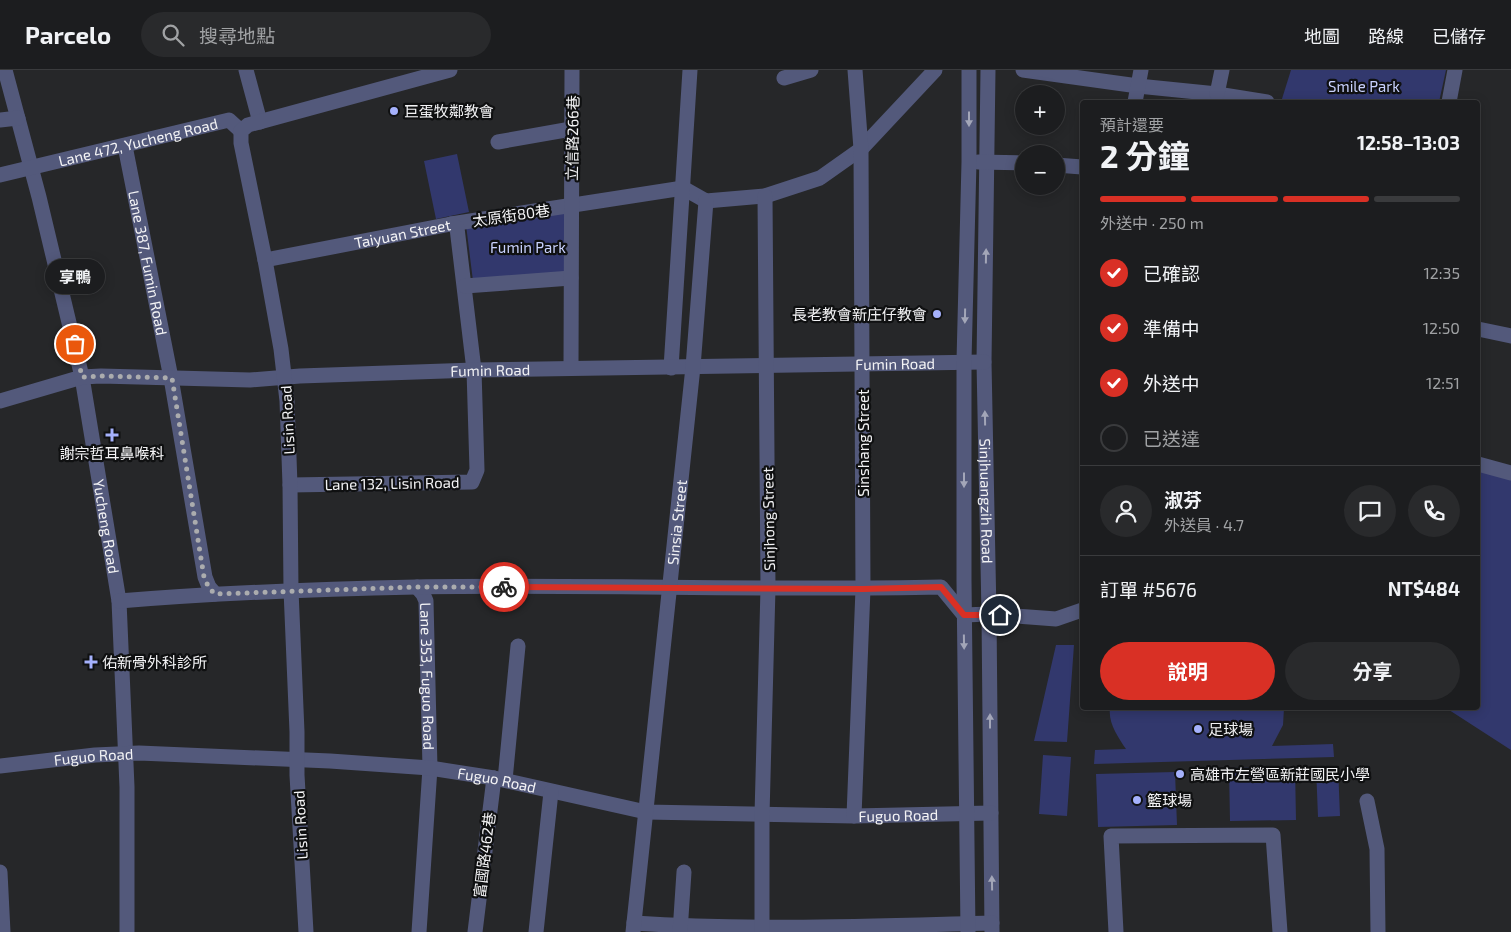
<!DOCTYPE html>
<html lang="zh-TW">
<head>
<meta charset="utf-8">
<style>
	body { margin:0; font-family:"Exo 2","Noto Sans TC",sans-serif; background:#292a2c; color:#f1f3f6; height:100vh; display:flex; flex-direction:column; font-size:19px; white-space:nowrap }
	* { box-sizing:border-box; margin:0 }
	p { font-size:16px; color:#a0a2a4 }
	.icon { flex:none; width:28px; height:28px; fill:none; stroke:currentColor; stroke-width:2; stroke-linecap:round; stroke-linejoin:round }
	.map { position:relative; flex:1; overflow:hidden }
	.details { position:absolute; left:1080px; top:30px; width:400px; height:610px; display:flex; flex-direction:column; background:#1c1d1f; border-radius:5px; box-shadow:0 2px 12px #0003,0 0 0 1px #3a3b3d }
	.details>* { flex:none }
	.controls { position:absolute; left:1015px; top:15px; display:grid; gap:10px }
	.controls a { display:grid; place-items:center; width:50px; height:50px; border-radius:50%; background:#1c1d1f; box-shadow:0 2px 12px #0003,0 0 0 1px #3a3b3d; font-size:25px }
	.pin { position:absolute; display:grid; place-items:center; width:42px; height:42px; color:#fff; margin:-21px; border:2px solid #fff; border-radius:50%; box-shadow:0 1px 5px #0007 }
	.courier { position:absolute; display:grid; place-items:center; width:50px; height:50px; margin:-25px; border:4px solid #d93025; border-radius:50%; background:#fff; color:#222; box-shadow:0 1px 6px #0007 }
	.bubble { position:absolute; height:35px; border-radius:18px; background:#1c1d1f; box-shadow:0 2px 12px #0003,0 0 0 1px #3a3b3d; font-size:16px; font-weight:700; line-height:35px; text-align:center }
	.headline em { font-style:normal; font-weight:700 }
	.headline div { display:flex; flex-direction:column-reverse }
	.headline { display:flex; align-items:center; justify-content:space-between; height:85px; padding:0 20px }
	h1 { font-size:32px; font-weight:700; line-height:38px }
	.bar { display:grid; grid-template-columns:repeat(4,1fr); gap:8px 5px; align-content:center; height:60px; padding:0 20px }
	.bar i { height:6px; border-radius:4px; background:#3a3b3d }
	.bar .active { background:#d93025 }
	.bar p { grid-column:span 4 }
	.line { display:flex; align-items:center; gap:12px; padding:0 20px; border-top:1px solid #3a3b3d }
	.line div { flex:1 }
	.round { display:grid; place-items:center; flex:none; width:52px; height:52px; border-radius:26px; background:#292a2c }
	ol { padding:0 20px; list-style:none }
	li { display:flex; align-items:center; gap:15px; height:55px }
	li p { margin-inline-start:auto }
	li .icon { padding:5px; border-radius:50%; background:#d93025; color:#fff; stroke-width:4 }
	li:last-child { color:#a0a2a4 }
	li i { width:28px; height:28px; border:2px solid #3a3b3d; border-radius:50% }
	.action { display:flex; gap:10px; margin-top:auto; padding:10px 20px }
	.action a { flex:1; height:58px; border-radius:30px; background:#d93025; color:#fff; font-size:20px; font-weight:700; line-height:58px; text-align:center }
	.action a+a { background:#292a2c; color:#f1f3f6 }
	header { display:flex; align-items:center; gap:30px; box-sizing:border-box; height:70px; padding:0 25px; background:#1c1d1f; border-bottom:1px solid #3a3b3d }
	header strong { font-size:24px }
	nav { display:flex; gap:28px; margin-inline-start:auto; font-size:18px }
	.search { width:350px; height:45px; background:#292a2c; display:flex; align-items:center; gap:12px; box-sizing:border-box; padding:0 18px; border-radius:28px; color:#a0a2a4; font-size:19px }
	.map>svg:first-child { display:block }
	.green { fill:#32386d }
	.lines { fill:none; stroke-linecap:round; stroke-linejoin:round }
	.minor { stroke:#53597b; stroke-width:15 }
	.oneway { fill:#a3a6b8 }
	.done { stroke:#abacae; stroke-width:5; stroke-dasharray:0 9 }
	.route { stroke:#d93025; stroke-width:6 }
	.poi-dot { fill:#a5b1fc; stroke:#0f1011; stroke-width:2 }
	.labels { text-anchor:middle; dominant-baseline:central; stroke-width:4.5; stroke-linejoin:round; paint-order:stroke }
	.park-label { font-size:15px; fill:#c9d2fe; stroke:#0f1011 }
	.poi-label { font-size:15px; fill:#f3f3f5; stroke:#0f1011; text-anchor:start }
	.street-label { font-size:15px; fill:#f3f3f5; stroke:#0f1011 }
</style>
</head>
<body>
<header>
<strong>Parcelo</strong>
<div class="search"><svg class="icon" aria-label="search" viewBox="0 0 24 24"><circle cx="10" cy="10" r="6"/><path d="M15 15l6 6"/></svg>搜尋地點</div>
<nav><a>地圖</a><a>路線</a><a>已儲存</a></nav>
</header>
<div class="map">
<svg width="1511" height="862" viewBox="0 0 1511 862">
	<rect width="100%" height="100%" fill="#262729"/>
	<!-- green -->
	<path class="green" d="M1291,0H1446L1439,32H1281Z
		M457,84L469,142L436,149L424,91Z
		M566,141V204L473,211L466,155Z
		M1478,398L1511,406V680L1446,638H1478Z
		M1056,575H1074L1067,672L1034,671Z
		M1110,638H1284L1283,655L1272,676L1333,674L1334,687L1094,694L1095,680L1126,679C1118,667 1108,653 1110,638Z
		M1043,685L1071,687L1067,746L1039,744Z
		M1338,696L1340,746L1318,747L1316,697Z
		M1295,697L1296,750L1230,751L1229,698Z
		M1175,702L1177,755L1098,757L1096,704Z"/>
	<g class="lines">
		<!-- minor -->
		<g class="minor">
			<path id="s1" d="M5,0L39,127L82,307L119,531L127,717V862"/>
			<path d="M246,0L260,52"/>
			<path id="s2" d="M988,0L984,292L989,544L992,862"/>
			<path d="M1023,0L1138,16L1217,24L1267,32"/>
			<path d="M784,8L811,0"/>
			<path d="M1217,24L1222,0"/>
			<path d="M1135,32L1141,0"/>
			<path d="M1449,32L1455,0"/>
			<path d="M0,50L18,48"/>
			<path d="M498,72L571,59"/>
			<path id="s3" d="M125,76L171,308L205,507L209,517L215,524"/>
			<path d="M978,92L1024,93"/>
			<path d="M1056,95L1082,97"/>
			<path id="s4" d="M0,105L229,50L241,61"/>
			<path d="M451,154L683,118L706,131L765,126L820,108L861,79L935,0"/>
			<path id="s5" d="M265,190L451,154L457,158L474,300L477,400L472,412L290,415"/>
			<path d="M465,216L571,208"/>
			<path d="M1478,259L1511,266"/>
			<path d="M571,298L572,0"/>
			<path d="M671,298L690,0"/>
			<path id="s6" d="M0,331L82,307L101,306L250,310L300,306L474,300L984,292"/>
			<path d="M1478,394L1511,403"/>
			<path id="s7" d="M417,517L423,524L426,531L430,698L419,862"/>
			<path d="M119,531C218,523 317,519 416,517C591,514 766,521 941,517L964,545L989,544L1056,549L1082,540"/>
			<path id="s8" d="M0,696L95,685L139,683L330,691L430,698L494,708L646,742L854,746L991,743"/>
			<path d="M505,710L518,576"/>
			<path d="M1367,731L1377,779L1378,862"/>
			<path d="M854,746L863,519L861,79L855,0"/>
			<path d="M0,802L3,862"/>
			<path d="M634,853C753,861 873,856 992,853"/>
			<path d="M306,862L297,705V662L291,520L290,415L287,331L281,279L265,190L241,73V61L248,55L450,0"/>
			<path d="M475,862L494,708"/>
			<path d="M536,862L551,722"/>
			<path id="s9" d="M633,862L693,297L706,131"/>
			<path d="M680,862L684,802"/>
			<path d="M762,862V745L768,518L765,126"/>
			<path d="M968,862L964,510V291L969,92V0"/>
			<path d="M1116,862L1111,766L1273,765L1280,862"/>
		</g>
	</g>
	<!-- one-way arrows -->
	<defs><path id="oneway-solid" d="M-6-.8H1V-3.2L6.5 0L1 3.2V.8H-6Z" transform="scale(1.25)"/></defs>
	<g class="oneway">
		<use href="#oneway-solid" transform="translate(969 49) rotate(90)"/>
		<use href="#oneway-solid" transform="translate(986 186) rotate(-89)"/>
		<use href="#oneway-solid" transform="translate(965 246) rotate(91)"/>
		<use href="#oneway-solid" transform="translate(985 348) rotate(-91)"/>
		<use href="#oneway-solid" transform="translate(964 410) rotate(90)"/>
		<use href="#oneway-solid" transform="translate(964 572) rotate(89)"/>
		<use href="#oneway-solid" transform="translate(990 651) rotate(-90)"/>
		<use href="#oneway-solid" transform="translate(992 813) rotate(-91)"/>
	</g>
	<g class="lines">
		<!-- done -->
		<path class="done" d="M75,274L82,307L101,306L172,308L204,507L209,518L215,524L417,517H504"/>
		<!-- route -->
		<path class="route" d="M504,517L863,519L941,517L964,545H1000"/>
	</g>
	<!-- markers -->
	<g class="poi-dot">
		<circle cx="394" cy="41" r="5"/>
		<circle cx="937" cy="244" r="5"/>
		<path d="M109.5 357.5h5v5h5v5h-5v5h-5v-5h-5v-5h5z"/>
		<path d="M88.5 584.5h5v5h5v5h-5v5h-5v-5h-5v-5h5z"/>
		<circle cx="1198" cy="659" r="5"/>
		<circle cx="1180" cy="704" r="5"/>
		<circle cx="1137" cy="730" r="5"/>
	</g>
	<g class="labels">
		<!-- park labels -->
		<g class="park-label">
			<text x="1364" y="16">Smile Park</text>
			<text x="528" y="177">Fumin Park</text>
		</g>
		<!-- poi labels -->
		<g class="poi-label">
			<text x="404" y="41">巨蛋牧鄰教會</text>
			<text x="927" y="244" text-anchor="end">長老教會新庄仔教會</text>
			<text x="112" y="383" text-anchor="middle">謝宗哲耳鼻喉科</text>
			<text x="102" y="592">佑新骨外科診所</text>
			<text x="1208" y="659">足球場</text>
			<text x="1190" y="704">高雄市左營區新莊國民小學</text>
			<text x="1147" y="730">籃球場</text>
		</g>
		<!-- street labels -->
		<g class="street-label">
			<text transform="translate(572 68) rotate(-89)">立信路266巷</text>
			<text stroke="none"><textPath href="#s4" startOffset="142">Lane 472, Yucheng Road</textPath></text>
			<text transform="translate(511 145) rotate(-8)">太原街80巷</text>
			<text stroke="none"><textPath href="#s5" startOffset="140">Taiyuan Street</textPath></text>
			<text stroke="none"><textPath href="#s3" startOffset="119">Lane 387, Fumin Road</textPath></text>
			<text stroke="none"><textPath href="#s6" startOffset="899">Fumin Road</textPath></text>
			<text stroke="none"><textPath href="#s6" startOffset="494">Fumin Road</textPath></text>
			<text transform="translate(287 350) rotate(-93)">Lisin Road</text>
			<text transform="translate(863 373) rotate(-90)">Sinshang Street</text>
			<text transform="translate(392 413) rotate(-1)">Lane 132, Lisin Road</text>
			<text stroke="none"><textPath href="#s2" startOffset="431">Sinjhuangzih Road</textPath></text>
			<text transform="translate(768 449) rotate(-91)">Sinjhong Street</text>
			<text stroke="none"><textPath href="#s9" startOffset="412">Sinsia Street</textPath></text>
			<text stroke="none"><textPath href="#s1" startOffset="468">Yucheng Road</textPath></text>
			<text stroke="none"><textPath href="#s7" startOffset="92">Lane 353, Fuguo Road</textPath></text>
			<text stroke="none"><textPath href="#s8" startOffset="94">Fuguo Road</textPath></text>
			<text stroke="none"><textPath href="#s8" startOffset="499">Fuguo Road</textPath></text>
			<text stroke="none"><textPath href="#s8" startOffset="904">Fuguo Road</textPath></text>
			<text transform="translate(300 755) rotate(-93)">Lisin Road</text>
			<text transform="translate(484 785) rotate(-83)">富國路462巷</text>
		</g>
	</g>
</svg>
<div class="controls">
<a>+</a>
<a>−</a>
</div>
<div class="pin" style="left:75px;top:274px;background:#ea580c"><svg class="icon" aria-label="bag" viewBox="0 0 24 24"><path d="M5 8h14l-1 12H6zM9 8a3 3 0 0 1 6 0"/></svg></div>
<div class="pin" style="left:1000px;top:545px;background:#1f2937"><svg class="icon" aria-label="home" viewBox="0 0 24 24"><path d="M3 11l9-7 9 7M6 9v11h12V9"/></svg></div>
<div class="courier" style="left:504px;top:517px"><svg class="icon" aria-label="bike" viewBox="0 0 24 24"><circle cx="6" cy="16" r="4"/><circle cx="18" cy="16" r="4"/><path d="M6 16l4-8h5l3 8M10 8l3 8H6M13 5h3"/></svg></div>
<div class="bubble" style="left:45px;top:189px;width:60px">享鴨</div>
<section class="details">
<div class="headline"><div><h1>2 分鐘</h1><p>預計還要</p></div><em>12:58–13:03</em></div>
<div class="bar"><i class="active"></i><i class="active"></i><i class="active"></i><i></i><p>外送中 · 250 m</p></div>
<ol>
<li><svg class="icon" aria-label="check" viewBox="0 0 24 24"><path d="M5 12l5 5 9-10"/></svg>已確認<p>12:35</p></li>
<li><svg class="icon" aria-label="check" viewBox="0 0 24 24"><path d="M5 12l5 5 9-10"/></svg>準備中<p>12:50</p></li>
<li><svg class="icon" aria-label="check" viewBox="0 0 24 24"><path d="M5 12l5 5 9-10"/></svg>外送中<p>12:51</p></li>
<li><i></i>已送達</li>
</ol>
<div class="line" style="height:90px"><a class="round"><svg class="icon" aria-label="person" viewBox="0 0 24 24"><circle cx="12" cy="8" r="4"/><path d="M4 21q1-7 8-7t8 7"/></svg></a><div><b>淑芬</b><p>外送員 · 4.7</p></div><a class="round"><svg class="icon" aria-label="chat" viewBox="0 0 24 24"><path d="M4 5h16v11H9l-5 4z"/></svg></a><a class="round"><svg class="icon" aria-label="phone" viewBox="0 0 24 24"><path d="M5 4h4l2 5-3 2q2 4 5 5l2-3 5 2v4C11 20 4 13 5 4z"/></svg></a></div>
<div class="line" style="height:65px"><div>訂單 #5676</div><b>NT$484</b></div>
<div class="action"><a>說明</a><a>分享</a></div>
</section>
</div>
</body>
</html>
